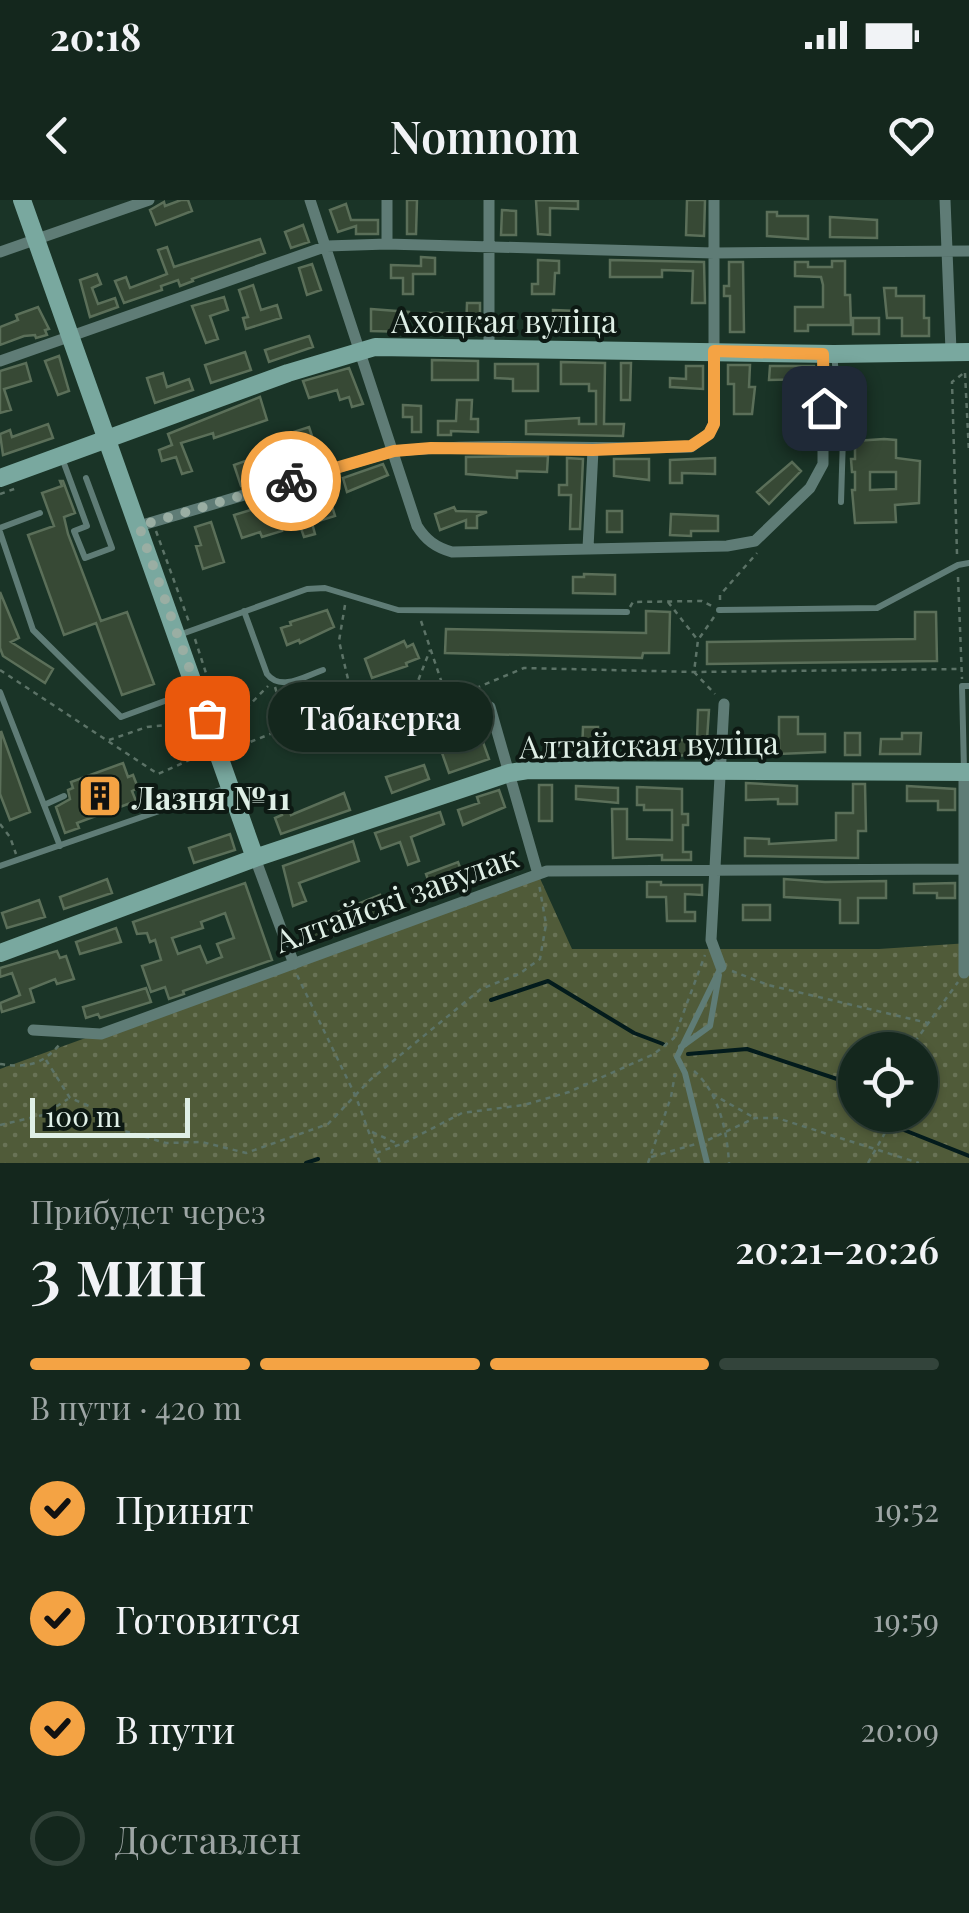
<!DOCTYPE html>
<html lang="ru">
<head>
<meta charset="utf-8">
<style>
	body { margin:0; font-family:"Playfair Display",serif; background:#21332a; color:#f1f3f6; height:100vh; display:flex; flex-direction:column; font-size:38px; white-space:nowrap }
	* { box-sizing:border-box; margin:0 }
	p { font-size:32px; color:#9da5a4 }
	.icon { flex:none; width:55px; height:55px; fill:none; stroke:currentColor; stroke-width:2; stroke-linecap:round; stroke-linejoin:round }
	.map { position:relative; height:963px; overflow:hidden }
	.side { display:flex; flex-direction:column; background:#14271d; flex:1 }
	.side>* { flex:none }
	.tools { position:absolute; left:838px; top:832px; display:grid; gap:20px }
	.tools a { display:grid; place-items:center; width:100px; height:100px; border-radius:50%; background:#14271d; box-shadow:0 2px 8px #0004,0 0 0 2px #33443b; font-size:50px }
	.scale { position:absolute; left:30px; bottom:25px; width:160px; box-sizing:border-box; padding-left:10px; border:5px solid #dfefe6; border-top:0; font-size:28px; line-height:35px; white-space:nowrap; color:#dfefe6; -webkit-text-stroke:8px #0d1913; paint-order:stroke }
	.pin { position:absolute; display:grid; place-items:center; width:85px; height:85px; color:#fff; margin:-42px; border-radius:20px; box-shadow:0 5px 15px #0006 }
	.courier { position:absolute; display:grid; place-items:center; width:100px; height:100px; margin:-50px; border:8px solid #f4a344; border-radius:50%; background:#fff; color:#222; box-shadow:0 2px 12px #0007 }
	.bubble { position:absolute; height:70px; border-radius:35px; background:#14271d; box-shadow:0 2px 8px #0004,0 0 0 2px #33443b; font-size:32px; font-weight:600; line-height:70px; text-align:center }
	.head em { font-style:normal; font-weight:600 }
	.head div { display:flex; flex-direction:column-reverse }
	.head { display:flex; align-items:center; justify-content:space-between; height:170px; padding:0 30px }
	h1 { font-size:65px; font-weight:600; line-height:75px }
	.bar { display:grid; grid-template-columns:repeat(4,1fr); gap:15px 10px; align-content:center; height:120px; padding:0 30px }
	.bar i { height:12px; border-radius:8px; background:#33443b }
	.bar .selected { background:#f4a344 }
	.bar p { grid-column:span 4 }
	ol { padding:0 30px; list-style:none }
	li { display:flex; align-items:center; gap:30px; height:110px }
	li p { margin-inline-start:auto }
	li .icon { padding:10px; border-radius:50%; background:#f4a344; color:#111; stroke-width:4 }
	li:last-child { color:#9da5a4 }
	li i { width:55px; height:55px; border:5px solid #33443b; border-radius:50% }
	.status { display:flex; justify-content:space-between; align-items:center; height:70px; padding:0 50px; background:#14271d; direction:ltr }
	.status svg { height:28px; fill:currentColor }
	header { display:flex; justify-content:space-between; align-items:center; height:130px; padding:0 30px; background:#14271d; font-size:45px; font-weight:600 }
	.map>svg:first-child { display:block }
	.park { fill:url(#park-dots); fill-rule:evenodd }
	.lines { fill:none; stroke-linecap:round; stroke-linejoin:round }
	.stream { stroke:#031b1c; stroke-width:4 }
	.building { fill:#374935; stroke:#5b6f59; stroke-width:2.5; fill-rule:evenodd }
	.path { stroke:#5c7367; stroke-width:2.5; stroke-dasharray:5 5; stroke-linecap:butt }
	.lane { stroke:#5f7c76; stroke-width:6 }
	.street { stroke:#5f7c76; stroke-width:11 }
	.secondary { stroke:#79a89f; stroke-width:18 }
	.done { stroke:#9aaea3; stroke-width:10; stroke-dasharray:0 18 }
	.route { stroke:#f4a344; stroke-width:12 }
	.labels { text-anchor:middle; dominant-baseline:central; stroke-width:8; stroke-linejoin:round; paint-order:stroke }
	.street-label { font-size:32px; fill:#dfefe6; stroke:#0d1913 }
	.poi-label { font-size:32px; font-weight:bold; fill:#dfefe6; stroke:#0d1913; text-anchor:start }
</style>
</head>
<body>
<div class="status"><b>20:18</b><svg viewBox="0 0 49 12"><path d="M0 12V9h3v3zM5 12V6h3v6zM10 12V3h3v9zM15 12V0h3v12zM26 1h20v11H26zM47 4h2v5h-2z"/></svg></div>
<header><svg class="icon" aria-label="back" viewBox="0 0 24 24"><path d="M15 5l-7 7 7 7"/></svg>Nomnom<svg class="icon" aria-label="heart" viewBox="0 0 24 24"><path d="M12 20l-8-8c-3-5 5-10 8-4 3-6 11-1 8 4z"/></svg></header>
<div class="map">
<svg width="969" height="963" viewBox="0 0 969 963">
	<defs>
		<pattern id="park-dots" width="8" height="8" patternUnits="userSpaceOnUse" patternTransform="scale(2.5)"><rect width="8" height="8" fill="#505b39"/><path d="M2 2h.1M6 6h.1" fill="none" stroke="#697356" stroke-width="1.8" stroke-linecap="round"/></pattern>
	</defs>
	<rect width="100%" height="100%" fill="#1a3427"/>
	<!-- park -->
	<path class="park" d="M538,674L572,749H879L969,743V963H0V869ZM855,850H920V915H855Z"/>
	<g class="lines">
		<!-- stream -->
		<path class="stream" d="M491,800L548,781L634,833L663,844
			M688,854L747,849L855,885
			M889,915L904,930L969,956
			M306,963L318,959"/>
	</g>
	<!-- building -->
	<path class="building" d="M181,0H188L192,11L156,25L150,10L164,2L165,6Z
		M407,0H417L416,34H407Z
		M536,0L578,1V9L550,8V35L538,34Z
		M687,0H705L704,36L686,35Z
		M346,4L351,20H378V34H356V26L338,32L330,10Z
		M502,10L516,11V35H501Z
		M767,12H777V16H808V39L767,36Z
		M830,17L877,20V38L830,37Z
		M303,25L309,42L291,48L285,32Z
		M260,39L265,53L192,79L193,81L180,86L178,80L161,86L162,90L124,103L115,81L126,77L130,88L167,74L158,50L167,47L174,67Z
		M421,57L435,58V74H413V94H403V78H391V65L421,66Z
		M538,60L559,61V73H555L554,94H532V84H538Z
		M610,60L704,62L705,103H692L693,71L662,70V77H610Z
		M832,61H845V95H850L851,125H808V131H795V107H823V85L821,77L795,76V62H808V67H832Z
		M729,62H743L744,132H730V96H724V86H729Z
		M312,64L321,90L307,95L299,68Z
		M97,74L101,84L92,88L98,104L115,98L118,107L90,117L80,80Z
		M253,85L261,110L277,105L281,118L246,129L243,118L248,117L239,90Z
		M884,88H896V96H924V118H929V136H902V118H887Z
		M224,97L228,110L210,116L218,139L206,143L192,106Z
		M467,103H480V131H466Z
		M38,107L49,129L45,130L47,135L36,138L35,135L24,136L0,145V127L18,120L16,115Z
		M371,109L409,112V132L371,131Z
		M553,110L577,111V126H553Z
		M428,113H448V130H427Z
		M853,118H879V134H853Z
		M309,136L313,147L269,162L265,150Z
		M245,152L251,170L211,183L205,165Z
		M59,156L69,191L58,195L45,161Z
		M432,160L478,161V180H432Z
		M561,162L605,163L604,224H624L623,236L526,234V221L579,218V224H596V191H589V184H561Z
		M26,163L31,181L4,189L11,210L0,213V171Z
		M621,163H631L630,200H621Z
		M495,164H538V191H513V179L495,178Z
		M728,165H750L749,187H755L752,214H734V184H728Z
		M686,166H703V189L670,187V178L686,179Z
		M770,166H814V179L769,180Z
		M349,168L363,204L352,207L349,197L340,200L337,190L309,198L303,181Z
		M163,173L167,187L189,179L193,190L155,203L147,178Z
		M260,197L267,220L214,238L213,233L181,243L192,271L182,274L176,257L162,261L159,250L172,245L168,234Z
		M457,200H472L471,219H478V232L451,231V235H438V221H456Z
		M403,205L421,206V232H412V217H403Z
		M48,224L53,238L3,255L0,234L10,230L12,237Z
		M309,227L316,248L308,250L311,262L273,273L269,260L284,255L278,237Z
		M884,239L896,240V258L920,261L919,303L895,305L896,322L855,323L852,290H855V272H852L851,259H855V241ZM870,272H896V289L870,290Z
		M532,256H548L547,272L517,271V278L466,274V257Z
		M567,258L583,259L580,329H570L571,295H559V285H567Z
		M715,258V274L682,273V283H670V260Z
		M614,259H649V280L614,276Z
		M248,260L255,281L241,286L234,265Z
		M792,262L801,271L769,304L757,292Z
		M383,264L388,275L347,292L343,278Z
		M60,281H63L75,313L64,317L68,334L101,421L127,412L154,484L122,495L96,423L64,435L28,335L54,326L42,293L62,286Z
		M325,283L335,316L312,323L315,334L304,337L289,294Z
		M267,305L272,319L278,317L282,331L262,337L260,332L242,338L234,315Z
		M454,307L456,311L487,312L477,316V328H466V320L440,330L435,314Z
		M607,311H622V332H607Z
		M671,314L718,316V331H691V336L670,335Z
		M211,322L224,362L203,369L196,346L201,345L195,327Z
		M584,374L615,375V394L573,393V377H584Z
		M0,392L19,438L11,442L53,469L45,483L3,456L0,448Z
		M327,410L334,427L300,443L299,440L287,445L281,428L291,425L290,422Z
		M646,411L670,412L669,453H643L642,458L445,453L446,429L646,433Z
		M915,412H936L937,461L707,464V442L915,439Z
		M404,441L407,447L413,444L419,458L406,463L407,466L372,478L365,459Z
		M340,485L354,524L312,539L299,500Z
		M698,510H709L706,554L674,556V540H697Z
		M779,517H798V534H825V552L779,554Z
		M583,527H598V553H582Z
		M454,530L461,549L483,542L489,559L449,573L441,550L451,547L446,533Z
		M1,531L30,612L10,620L0,594Z
		M845,533H860V555H845Z
		M902,533H921L920,554H880L881,539H902Z
		M123,563L128,577L133,575L138,588L132,591L136,601L77,623L79,628L65,633L56,607L70,599L68,590L73,588L71,582Z
		M424,565L429,579L392,593L386,577Z
		M746,583L797,586V604H778V599L746,600Z
		M853,584H865L866,631H858V658L745,656V638L769,639V644L836,640V613H853Z
		M539,585H552V621H539Z
		M576,586L618,588V603L576,599Z
		M907,586L955,589V610H938V601H907Z
		M637,587L682,589V614H688V625H683V652H691V660H662V655L613,658L612,609H627V639L672,640V610H644V605H637Z
		M499,590L505,607L463,625L458,610L479,603L477,597Z
		M344,593L350,610L281,634L275,618L282,615L277,600L285,598L291,615Z
		M440,612L444,624L411,637L419,661L408,665L400,642L381,649L375,633Z
		M230,634L235,650L194,663L189,648Z
		M353,641L359,661L299,683L306,701L293,706L283,666Z
		M458,662L463,676L431,688L426,674Z
		M107,679L112,693L64,709L60,697Z
		M784,679L825,682L886,681V698H858V723H840V700L784,697Z
		M647,682H661V685H702V695L685,694V712H695V721H667L666,697H647Z
		M245,683L272,760L183,791L184,794L169,799L165,787L151,792L142,766L161,760L155,740L150,742L147,733L137,734L133,722ZM225,713L234,738L217,744L222,757L207,763L200,746L178,754L172,738L203,728L201,722Z
		M955,683V698H937V693H914V684Z
		M380,695L386,711L359,720L361,726L311,743L308,733L336,723L333,714Z
		M39,700L45,717L7,728L2,713Z
		M743,705H770V720H743Z
		M116,728L121,742L80,754L76,742Z
		M57,751L60,758L66,756L74,779L57,784L55,779L30,789L34,802L2,812L0,803L20,795L12,773L0,777V768Z
		M146,788L151,802L100,818L98,814L86,818L83,807Z"/>
	<g class="lines">
		<!-- path -->
		<path class="path" d="M965,173L969,253
			M0,294L17,288
			M156,331L189,422
			M957,354L952,182L965,172
			M958,377L962,479
			M720,400V395L757,353
			M668,402L697,439
			M345,405L339,441L361,534
			M630,407L633,402L702,401L714,407
			M714,417L698,440L694,472L715,494
			M421,421L447,498
			M195,439L214,498
			M0,470L158,574L203,554
			M275,487L291,537L335,547L524,468L694,472L961,469
			M404,517L430,450
			M225,530L268,486
			M109,540L147,527L193,522
			M232,549L273,533L290,536
			M0,624L10,637L16,654
			M732,771L768,785L928,823
			M297,775L356,897L380,963
			M909,850L958,782
			M46,860L70,898L89,906L121,930L166,943L202,942L246,953L328,924L370,880L481,789L519,774L540,759L546,724L539,684
			M0,864C27,868 42,865 60,844
			M694,871C719,893 727,931 729,963
			M712,894L753,917
			M0,925L43,915L68,899
			M372,932L396,943
			M708,940L755,918H777L919,963
			M376,953L404,943L462,913L524,905L569,892L654,854L674,838L705,755
			M651,957L696,944
			M648,963L671,897L675,874
			M868,963L895,915"/>
		<!-- lane -->
		<path class="lane" d="M834,155L843,237L841,302
			M62,258L87,326L74,331L85,358L112,348L86,278
			M0,328L40,313
			M0,332L33,430L121,517L192,491
			M719,410L877,408L958,365L969,363
			M244,411L267,474C281,492 305,476 323,470
			M179,435L307,389L325,388L398,410L627,412
			M0,492L60,646
			M964,570L962,486H969
			M44,605L64,596
			M0,666L226,588
			M681,847L710,826L719,775
			M707,963L685,873L677,857L721,767"/>
		<!-- street -->
		<path class="street" d="M310,0L417,326C426,340 435,347 452,352L727,346L755,341L810,288L823,264V153
			M945,0L951,151
			M387,44V0
			M0,52L149,0
			M489,148V0
			M0,161L327,46L387,44L714,53L969,51
			M139,326L394,251C492,242 593,250 691,247L709,233L714,224V0
			M588,348L593,250
			M490,507L538,674
			M964,572V773
			M255,658L294,764
			M721,767L711,740L724,504
			M33,830L101,834L547,671L969,669"/>
		<!-- secondary -->
		<path class="secondary" d="M22,0L255,658
			M0,278L288,173L375,147L834,154L969,152
			M0,753L255,658L509,573L528,570L969,572"/>
	</g>
	<g class="lines">
		<!-- done -->
		<path class="done" d="M207,518L139,326L291,281"/>
		<!-- route -->
		<path class="route" d="M291,281L394,251L431,248L593,250L691,246L709,234L714,224V151L823,154L824,208"/>
	</g>
	<!-- icons -->
	<defs>
		<symbol id="building-square" viewBox="-11 -11 22 22"><rect x="-9" y="-9" width="18" height="18" rx="4" fill="#f4a344" stroke="#0d1913"/><path d="M-4-6H4V6H1V3H-1V6H-4ZM-2.5-4.3h1.7v1.8h-1.7ZM.8-4.3h1.7v1.8H.8ZM-2.5-1h1.7V.8h-1.7ZM.8-1h1.7V.8H.8Z" fill="#111"/></symbol>
	</defs>
	<g fill-rule="evenodd">
		<use href="#building-square" x="75" y="571" width="50" height="50"/>
	</g>
	<g class="labels">
		<!-- street labels -->
		<g class="street-label">
			<text x="504" y="119">Ахоцкая вуліца</text>
			<text transform="translate(649 543) rotate(-1)">Алтайская вуліца</text>
			<text transform="translate(396 697) rotate(-20)">Алтайскі завулак</text>
		</g>
		<!-- poi labels -->
		<g class="poi-label">
			<text x="132" y="596">Лазня №11</text>
		</g>
	</g>
</svg>
<div class="tools">
<a><svg class="icon" aria-label="locate" viewBox="0 0 24 24"><circle cx="12" cy="12" r="6"/><path d="M12 2v4M12 18v4M2 12h4M18 12h4"/></svg></a>
</div>
<div class="scale">100 m</div>
<div class="pin" style="left:207px;top:518px;background:#ea580c"><svg class="icon" aria-label="bag" viewBox="0 0 24 24"><path d="M5 8h14l-1 12H6zM9 8a3 3 0 0 1 6 0"/></svg></div>
<div class="pin" style="left:824px;top:208px;background:#1f2937"><svg class="icon" aria-label="home" viewBox="0 0 24 24"><path d="M3 11l9-7 9 7M6 9v11h12V9"/></svg></div>
<div class="courier" style="left:291px;top:281px"><svg class="icon" aria-label="bike" viewBox="0 0 24 24"><circle cx="6" cy="16" r="4"/><circle cx="18" cy="16" r="4"/><path d="M6 16l4-8h5l3 8M10 8l3 8H6M13 5h3"/></svg></div>
<div class="bubble" style="left:268px;top:482px;width:225px">Табакерка</div>
</div>
<section class="side">
<div class="head"><div><h1>3 мин</h1><p>Прибудет через</p></div><em>20:21–20:26</em></div>
<div class="bar"><i class="selected"></i><i class="selected"></i><i class="selected"></i><i></i><p>В пути · 420 m</p></div>
<ol>
<li><svg class="icon" aria-label="check" viewBox="0 0 24 24"><path d="M5 12l5 5 9-10"/></svg>Принят<p>19:52</p></li>
<li><svg class="icon" aria-label="check" viewBox="0 0 24 24"><path d="M5 12l5 5 9-10"/></svg>Готовится<p>19:59</p></li>
<li><svg class="icon" aria-label="check" viewBox="0 0 24 24"><path d="M5 12l5 5 9-10"/></svg>В пути<p>20:09</p></li>
<li><i></i>Доставлен</li>
</ol>
</section>
</body>
</html>
